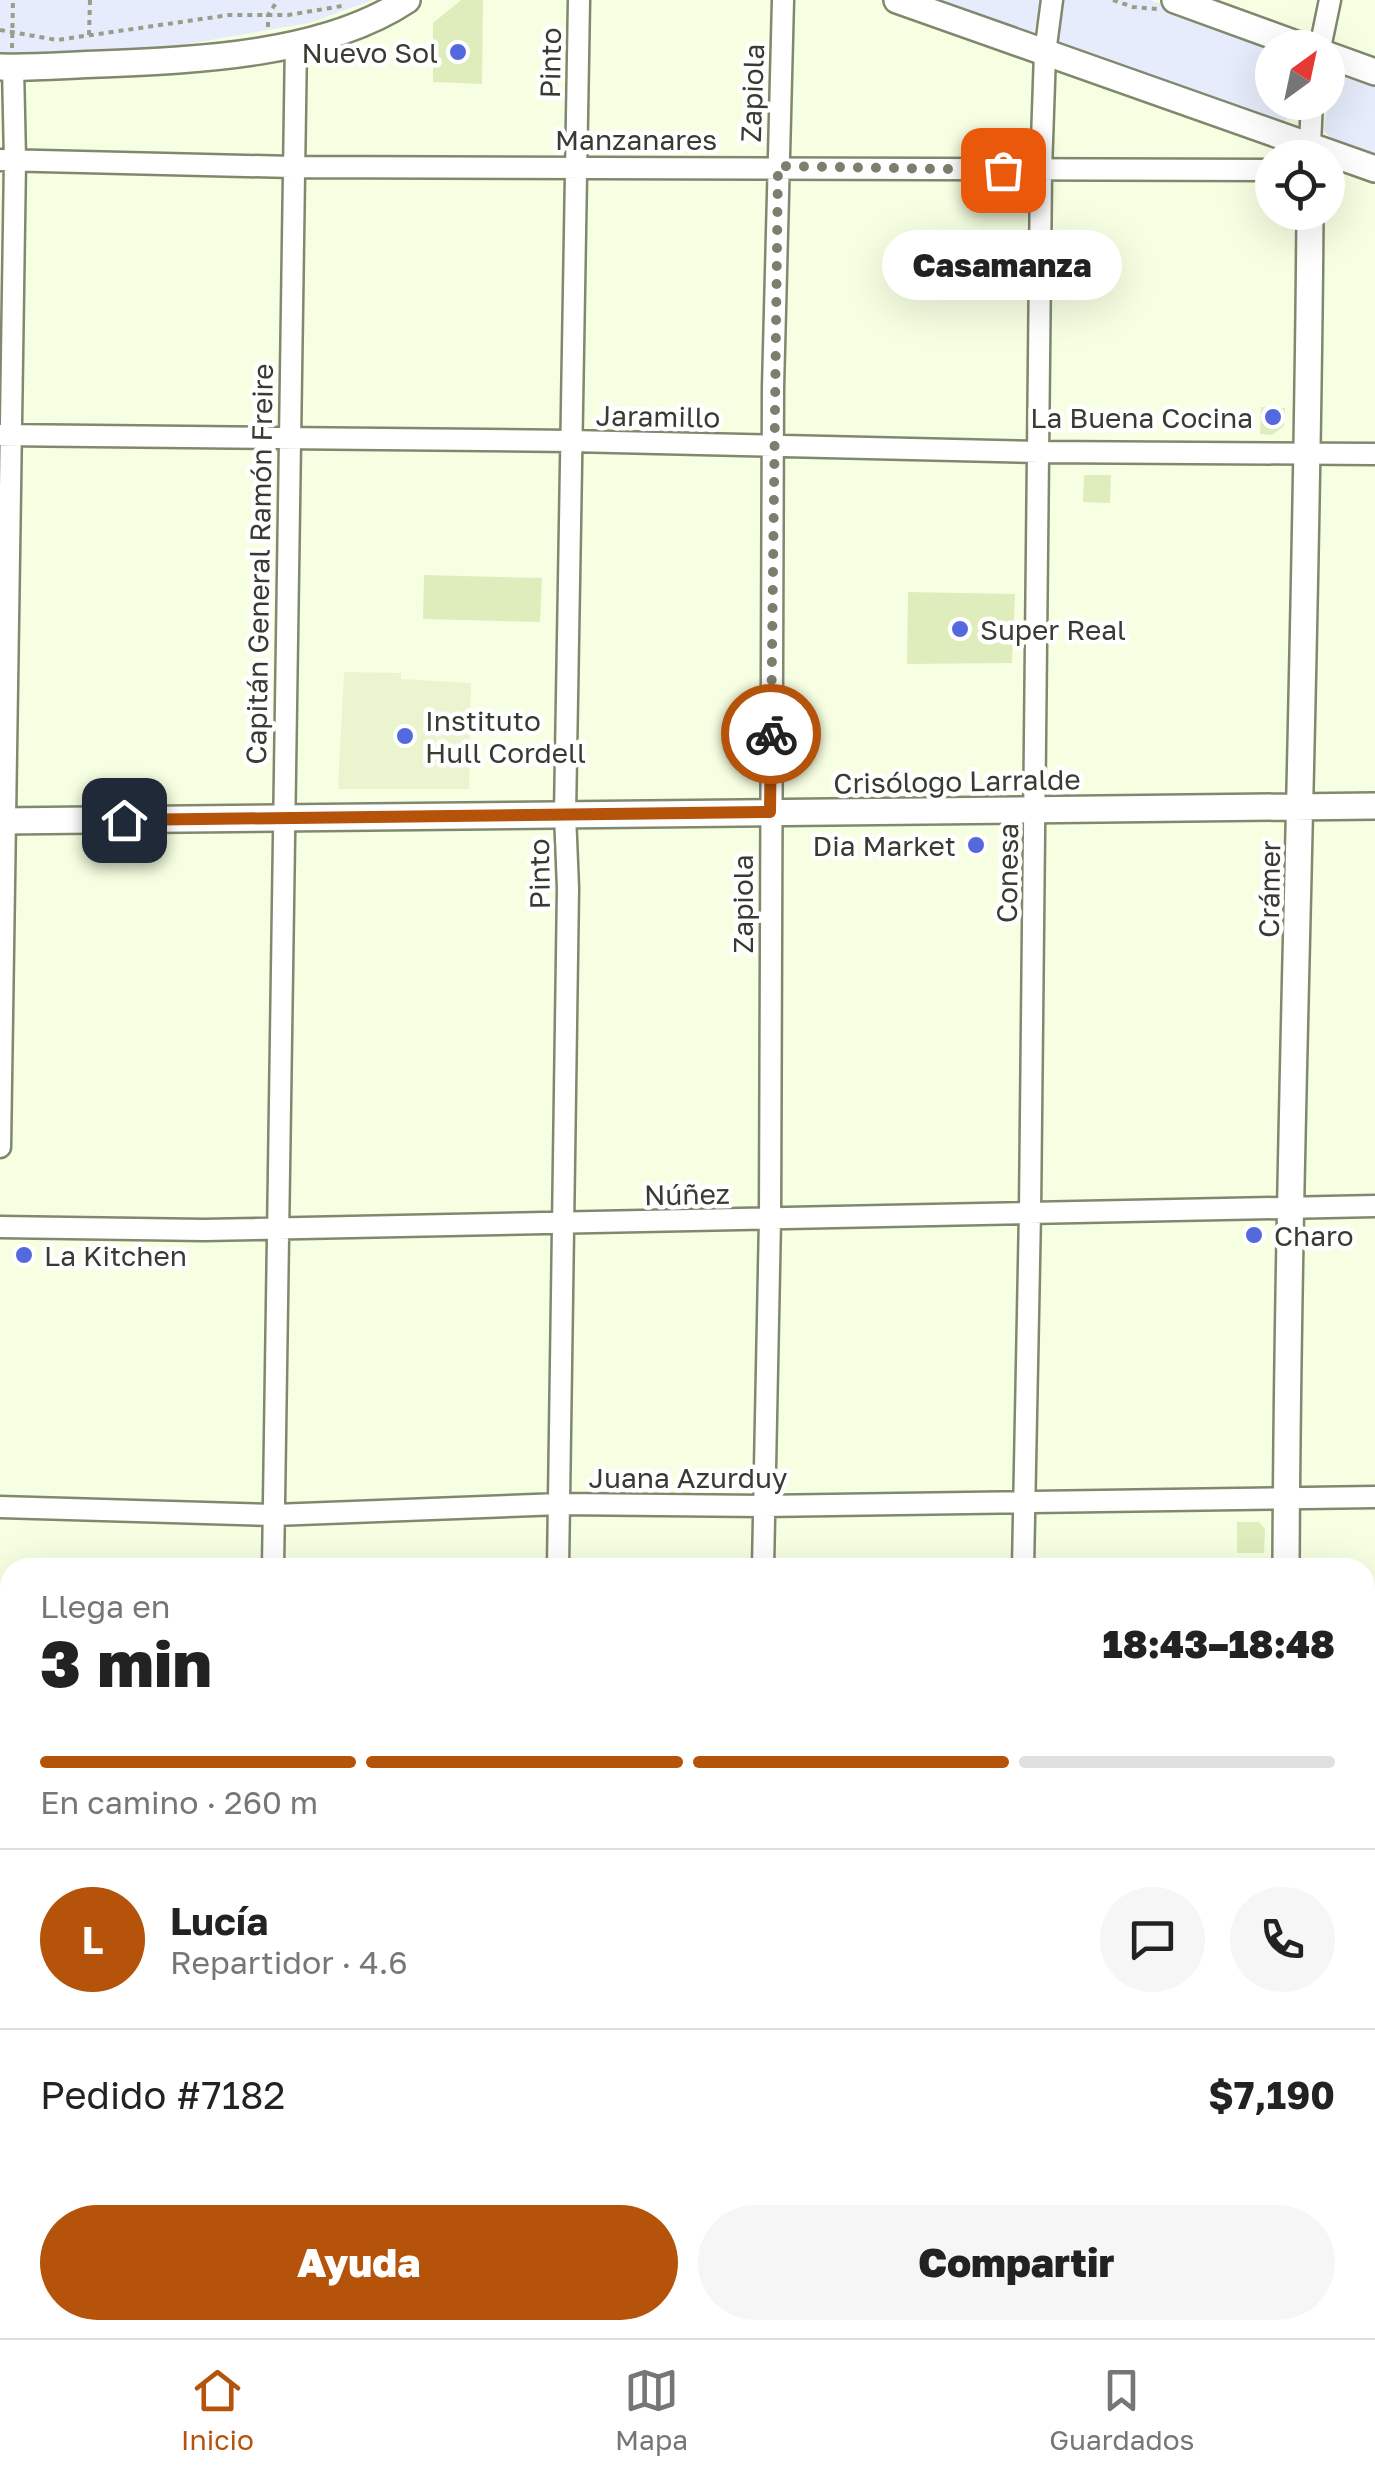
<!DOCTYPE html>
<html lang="es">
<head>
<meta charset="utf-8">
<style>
	body { margin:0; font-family:"Golos Text",sans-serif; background:#f6f6f6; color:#222; height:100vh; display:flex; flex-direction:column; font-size:38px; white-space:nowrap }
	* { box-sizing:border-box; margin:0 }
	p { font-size:32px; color:#767676 }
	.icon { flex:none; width:55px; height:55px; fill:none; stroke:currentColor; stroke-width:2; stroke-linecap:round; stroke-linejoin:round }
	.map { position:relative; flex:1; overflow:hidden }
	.side { position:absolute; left:0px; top:1558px; width:1375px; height:782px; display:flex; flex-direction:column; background:#fff; border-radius:30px 30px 0 0; box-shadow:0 10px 40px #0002 }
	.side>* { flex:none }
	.needle { width:65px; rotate:33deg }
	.tools { position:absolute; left:1255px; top:30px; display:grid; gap:20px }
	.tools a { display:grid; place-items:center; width:90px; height:90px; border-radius:50%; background:#fff; box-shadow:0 10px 40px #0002; font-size:50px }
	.pin { position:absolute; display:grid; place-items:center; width:85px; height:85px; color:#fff; margin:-42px; border-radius:20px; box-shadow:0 5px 15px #0006 }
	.courier { position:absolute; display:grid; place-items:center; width:100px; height:100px; margin:-50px; border:8px solid #b45309; border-radius:50%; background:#fff; color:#222; box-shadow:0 2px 12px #0007 }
	.bubble { position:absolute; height:70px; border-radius:35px; background:#fff; box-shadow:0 10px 40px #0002; font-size:32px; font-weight:800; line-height:70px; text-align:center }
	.head em { font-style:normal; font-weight:800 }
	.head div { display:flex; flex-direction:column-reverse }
	.head { display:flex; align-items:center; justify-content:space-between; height:170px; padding:0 40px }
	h1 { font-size:65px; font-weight:800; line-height:75px }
	.bar { display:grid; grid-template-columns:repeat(4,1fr); gap:15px 10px; align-content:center; height:120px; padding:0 40px }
	.bar i { height:12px; border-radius:8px; background:#e0e0e0 }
	.bar .selected { background:#b45309 }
	.bar p { grid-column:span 4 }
	.line { display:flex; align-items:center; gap:25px; padding:0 40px; border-top:2px solid #e0e0e0 }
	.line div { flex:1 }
	.round { display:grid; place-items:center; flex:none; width:105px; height:105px; border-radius:52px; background:#f6f6f6 }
	.primary-button { display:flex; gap:20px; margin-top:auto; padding:20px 40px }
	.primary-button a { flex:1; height:115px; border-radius:60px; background:#b45309; color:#fff; font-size:40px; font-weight:800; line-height:115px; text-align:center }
	.primary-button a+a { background:#f6f6f6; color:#222 }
	.menu { display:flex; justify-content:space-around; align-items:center; height:140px; border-top:2px solid #e0e0e0; background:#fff; font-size:28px; color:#767676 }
	.menu a { display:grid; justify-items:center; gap:5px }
	.menu .selected { color:#b45309 }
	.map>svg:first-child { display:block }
	.built { fill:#eaf5d0 }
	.green { fill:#e7ecfc }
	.building { fill:#dfedbd }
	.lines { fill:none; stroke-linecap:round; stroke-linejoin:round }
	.minor-casing { stroke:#80886e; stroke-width:25 }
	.tertiary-casing { stroke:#80886e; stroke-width:30 }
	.secondary-casing { stroke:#80886e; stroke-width:32 }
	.path { stroke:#989e89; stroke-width:4; stroke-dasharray:5 5; stroke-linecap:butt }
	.minor { stroke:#fff; stroke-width:20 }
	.tertiary { stroke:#fff; stroke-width:25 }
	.secondary { stroke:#fff; stroke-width:28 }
	.done { stroke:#7a806e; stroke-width:10; stroke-dasharray:0 18 }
	.route { stroke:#b45309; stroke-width:12 }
	.poi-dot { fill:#5569df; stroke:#fff; stroke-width:4 }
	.labels { text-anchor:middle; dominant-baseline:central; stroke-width:9; stroke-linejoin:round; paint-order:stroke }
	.poi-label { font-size:28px; fill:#383b30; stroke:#fff; text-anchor:start }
	.street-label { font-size:28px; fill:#383b30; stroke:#fff }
</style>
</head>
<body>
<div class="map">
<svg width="1375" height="2338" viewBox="0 0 1375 2338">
	<rect width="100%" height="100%" fill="#f6ffe1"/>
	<!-- built -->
	<path class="built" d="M344,672L401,673V679L471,683L469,789H338Z"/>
	<!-- green -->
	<path class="green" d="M0,0H373L309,23L159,49L0,56Z
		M934,0H1043L1033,34Z
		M1063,0H1151L1277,47L1272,48V102L1297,103L1285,121L1279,123L1059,45L1056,35Z
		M1343,73L1375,84V160L1336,144L1324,130L1331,78Z"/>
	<!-- building -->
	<path class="building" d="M461,0H483L482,84L433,82V23Z
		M1261,407L1285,408L1284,426L1272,435L1260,434Z
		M1084,475H1111L1110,503L1083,502Z
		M424,575L542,578L540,622L423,619Z
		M908,592L1015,594L1012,663L907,664Z
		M1237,1522H1259L1265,1529L1264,1553H1237Z"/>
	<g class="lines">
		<defs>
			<path id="minor" d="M1320,48L1330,0
				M1293,158L1310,144L1312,102
				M0,160L292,167L1272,170
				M0,435L571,441L1039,452L1375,454
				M0,1147L15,160L13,67
				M0,1227L204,1230L1375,1206
				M0,1507L274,1515L560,1504L763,1506L1375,1497
				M273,1568L296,42
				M558,1568L568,888L565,814L579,0
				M763,1568L770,1219L773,388L783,0
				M1023,1568L1030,1212L1041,170L1045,53L1052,0
				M0,2164L10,2165
				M1365,2179L1375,2180
				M188,2330V2338
				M434,2330L436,2338
				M756,2330V2338
				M1052,2330V2338"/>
			<path id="tertiary" d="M897,0L1375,169
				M1175,0L1307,48
				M1328,55L1375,72
				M0,67C33,68 67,65 100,64C198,60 324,55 407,0
				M0,821L1375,806
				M1286,1568C1288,1116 1307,664 1310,212
				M0,1751H10
				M1365,1759H1375"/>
			<path id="secondary" d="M1341,2330V2338"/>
		</defs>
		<!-- minor casing -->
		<use href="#minor" class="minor-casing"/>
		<!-- tertiary casing -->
		<use href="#tertiary" class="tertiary-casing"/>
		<!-- secondary casing -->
		<use href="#secondary" class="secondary-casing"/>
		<!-- path -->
		<path class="path" d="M1113,0L1133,7L1157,9
			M268,27V15L278,0
			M0,30L57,40L229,15H288L342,6
			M89,35L90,0
			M12,48L13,0"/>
		<!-- minor -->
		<use href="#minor" class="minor"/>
		<!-- tertiary -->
		<use href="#tertiary" class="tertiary"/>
		<!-- secondary -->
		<use href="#secondary" class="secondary"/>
	</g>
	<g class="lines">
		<!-- done -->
		<path class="done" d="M771,734L778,166L1003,170"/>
		<!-- route -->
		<path class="route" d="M124,820L770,812L771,734"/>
	</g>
	<!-- markers -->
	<g class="poi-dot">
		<circle cx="458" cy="52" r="10"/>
		<circle cx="1273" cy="417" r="10"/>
		<circle cx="960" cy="629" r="10"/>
		<circle cx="405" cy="736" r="10"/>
		<circle cx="976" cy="845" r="10"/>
		<circle cx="1254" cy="1235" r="10"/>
		<circle cx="24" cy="1255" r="10"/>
	</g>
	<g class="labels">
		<!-- poi labels -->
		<g class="poi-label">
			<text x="438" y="52" text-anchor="end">Nuevo Sol</text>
			<text x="1253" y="417" text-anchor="end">La Buena Cocina</text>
			<text x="980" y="629">Super Real</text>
			<text x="425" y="720">Instituto<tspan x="425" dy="32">Hull Cordell</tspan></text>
			<text x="956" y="845" text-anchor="end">Dia Market</text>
			<text x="1274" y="1235">Charo</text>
			<text x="44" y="1255">La Kitchen</text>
		</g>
		<!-- street labels -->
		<g class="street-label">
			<text transform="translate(550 63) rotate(-89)">Pinto</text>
			<text transform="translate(752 93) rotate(-88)">Zapiola</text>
			<text x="636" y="139">Manzanares</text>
			<text transform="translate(658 416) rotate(1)">Jaramillo</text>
			<text transform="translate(259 564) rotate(-89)">Capitán General Ramón Freire</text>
			<text transform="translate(957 781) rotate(-1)">Crisólogo Larralde</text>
			<text transform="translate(1007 873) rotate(-89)">Conesa</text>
			<text transform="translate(539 874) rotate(-91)">Pinto</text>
			<text transform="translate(1269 889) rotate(-89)">Crámer</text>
			<text transform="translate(742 904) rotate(-90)">Zapiola</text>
			<text transform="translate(687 1194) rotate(-1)">Núñez</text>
			<text x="688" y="1477">Juana Azurduy</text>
		</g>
	</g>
</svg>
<div class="tools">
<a><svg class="needle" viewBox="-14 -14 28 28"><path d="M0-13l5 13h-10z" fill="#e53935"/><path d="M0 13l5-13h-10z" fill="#767676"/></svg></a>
<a><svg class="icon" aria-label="locate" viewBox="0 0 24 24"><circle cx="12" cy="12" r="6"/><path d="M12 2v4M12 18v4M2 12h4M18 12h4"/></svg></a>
</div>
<div class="pin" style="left:1003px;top:170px;background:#ea580c"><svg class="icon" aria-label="bag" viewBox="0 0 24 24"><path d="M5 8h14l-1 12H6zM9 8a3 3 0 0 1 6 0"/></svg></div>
<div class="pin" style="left:124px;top:820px;background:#1f2937"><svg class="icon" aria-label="home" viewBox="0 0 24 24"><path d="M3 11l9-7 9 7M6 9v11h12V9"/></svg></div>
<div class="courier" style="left:771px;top:734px"><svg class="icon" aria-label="bike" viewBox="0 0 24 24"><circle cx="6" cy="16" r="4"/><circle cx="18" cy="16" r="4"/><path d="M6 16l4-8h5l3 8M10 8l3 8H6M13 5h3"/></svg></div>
<div class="bubble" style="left:882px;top:230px;width:240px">Casamanza</div>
<section class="side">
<div class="head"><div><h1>3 min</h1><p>Llega en</p></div><em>18:43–18:48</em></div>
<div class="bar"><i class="selected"></i><i class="selected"></i><i class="selected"></i><i></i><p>En camino · 260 m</p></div>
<div class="line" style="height:180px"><b class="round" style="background:#b45309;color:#fff">L</b><div><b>Lucía</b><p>Repartidor · 4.6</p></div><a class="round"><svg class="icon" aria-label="chat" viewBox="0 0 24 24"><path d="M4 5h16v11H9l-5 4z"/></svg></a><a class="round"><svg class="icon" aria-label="phone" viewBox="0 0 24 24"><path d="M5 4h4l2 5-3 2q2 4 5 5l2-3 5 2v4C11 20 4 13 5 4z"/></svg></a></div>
<div class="line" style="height:130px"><div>Pedido #7182</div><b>$7,190</b></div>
<div class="primary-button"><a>Ayuda</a><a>Compartir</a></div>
</section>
</div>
<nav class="menu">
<a class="selected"><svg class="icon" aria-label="home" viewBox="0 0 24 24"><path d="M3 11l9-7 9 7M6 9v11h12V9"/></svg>Inicio</a>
<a><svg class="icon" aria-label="map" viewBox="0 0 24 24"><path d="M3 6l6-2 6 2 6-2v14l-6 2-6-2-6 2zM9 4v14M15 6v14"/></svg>Mapa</a>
<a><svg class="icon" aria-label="saved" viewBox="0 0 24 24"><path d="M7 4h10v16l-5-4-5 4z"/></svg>Guardados</a>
</nav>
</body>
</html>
